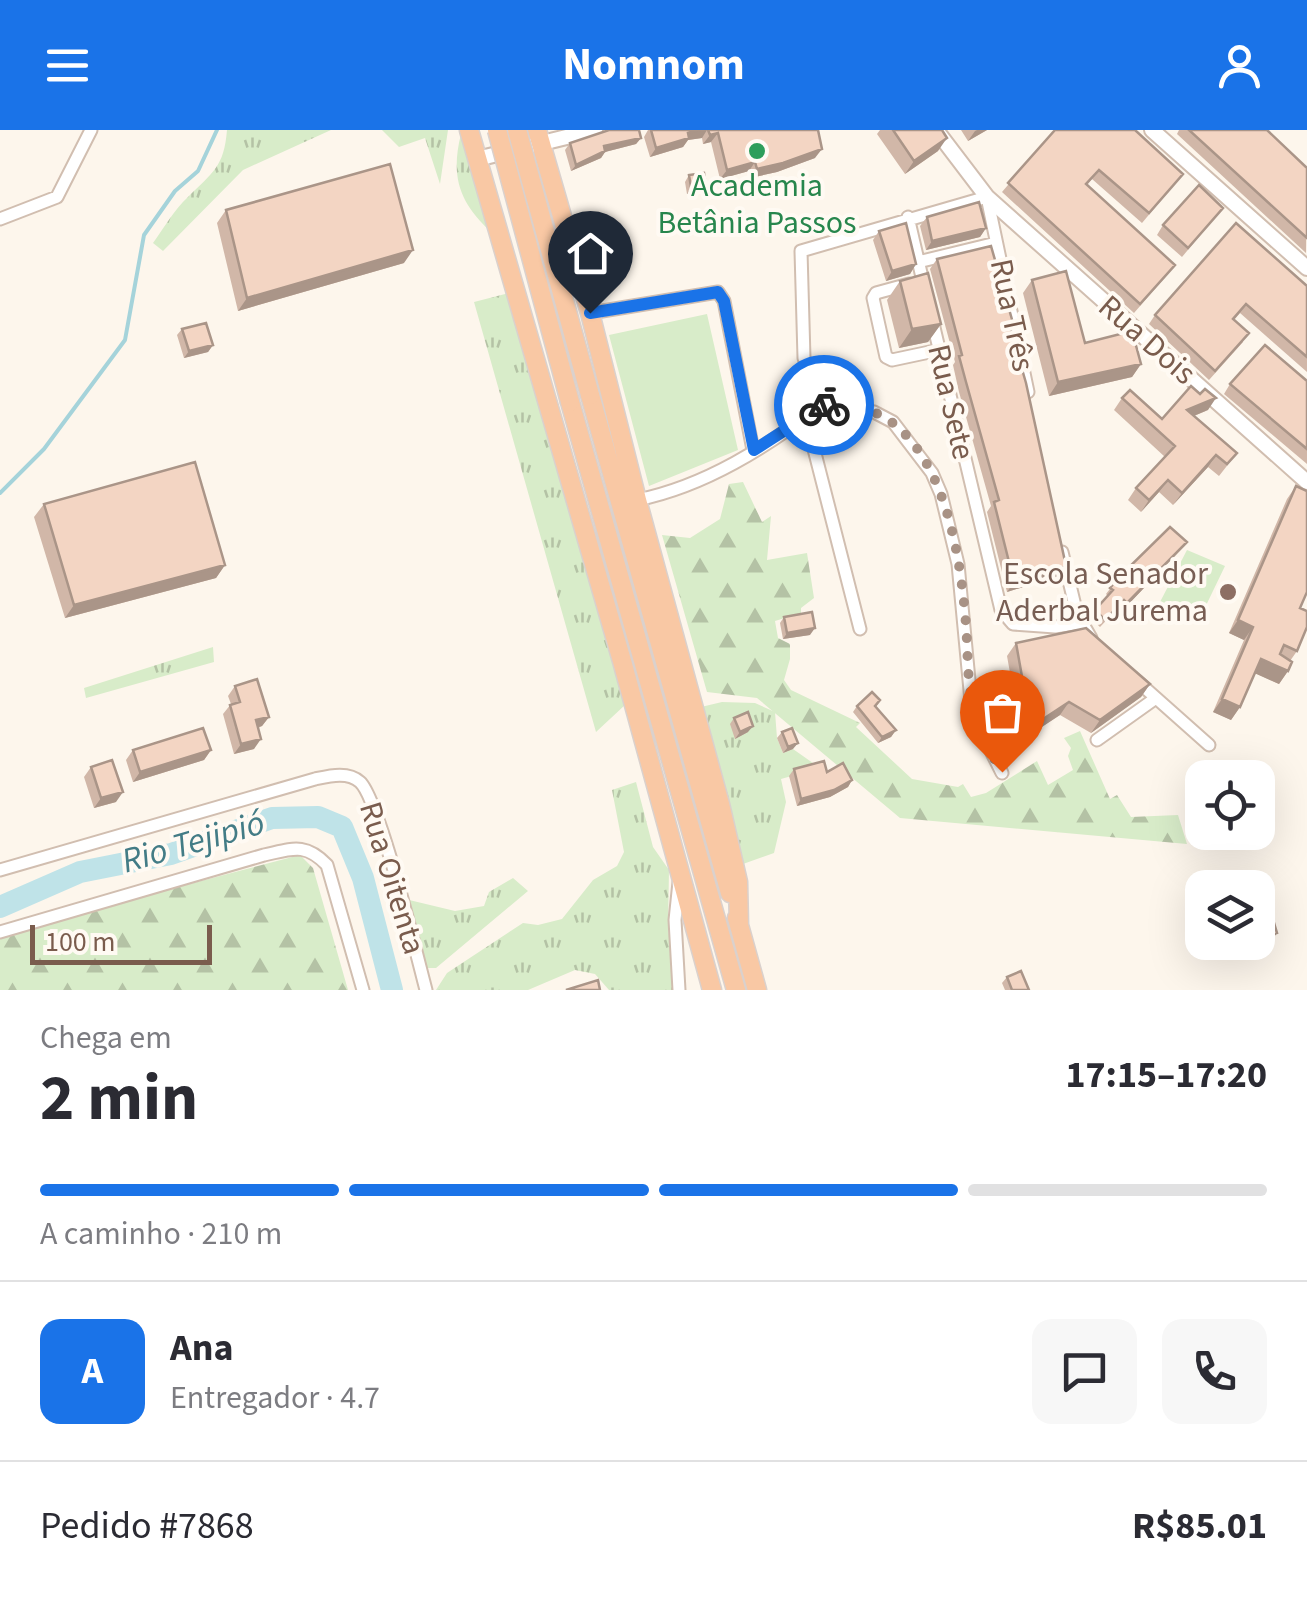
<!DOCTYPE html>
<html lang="pt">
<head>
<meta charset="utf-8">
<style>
	body { margin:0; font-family:"Source Sans 3",sans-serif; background:#f7f7f7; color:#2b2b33; height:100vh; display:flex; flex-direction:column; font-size:38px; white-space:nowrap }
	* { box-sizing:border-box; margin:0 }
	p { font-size:32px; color:#7c7c81 }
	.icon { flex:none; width:55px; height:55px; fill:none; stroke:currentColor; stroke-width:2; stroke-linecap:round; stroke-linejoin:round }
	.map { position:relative; height:860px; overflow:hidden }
	.panel { display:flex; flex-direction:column; background:#fff; flex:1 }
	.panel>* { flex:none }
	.buttons { position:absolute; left:1185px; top:630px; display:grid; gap:20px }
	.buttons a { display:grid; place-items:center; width:90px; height:90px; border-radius:20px; background:#fff; box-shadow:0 10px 40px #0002; font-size:50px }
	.scale { position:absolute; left:30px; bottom:25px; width:182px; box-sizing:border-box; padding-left:10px; border:5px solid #7a5c4d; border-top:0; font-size:28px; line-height:35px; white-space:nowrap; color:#7a5c4d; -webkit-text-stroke:8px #fffaf3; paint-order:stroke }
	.pin { position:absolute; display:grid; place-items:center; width:85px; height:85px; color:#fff; margin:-102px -42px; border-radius:50% 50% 50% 0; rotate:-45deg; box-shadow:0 0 10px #0007 }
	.pin .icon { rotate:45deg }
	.courier { position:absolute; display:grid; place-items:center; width:100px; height:100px; margin:-50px; border:8px solid #1a73e8; border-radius:50%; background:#fff; color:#222; box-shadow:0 2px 12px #0007 }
	.summary em { font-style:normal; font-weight:700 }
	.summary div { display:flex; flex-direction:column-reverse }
	.summary { display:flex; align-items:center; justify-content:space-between; height:170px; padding:0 40px }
	h1 { font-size:65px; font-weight:700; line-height:75px }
	.bar { display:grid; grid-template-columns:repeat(4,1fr); gap:15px 10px; align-content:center; height:120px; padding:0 40px }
	.bar i { height:12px; border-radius:8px; background:#e1e1e2 }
	.bar .on { background:#1a73e8 }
	.bar p { grid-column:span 4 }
	.line { display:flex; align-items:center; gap:25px; padding:0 40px; border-top:2px solid #e1e1e2 }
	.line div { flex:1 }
	.round { display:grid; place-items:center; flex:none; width:105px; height:105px; border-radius:20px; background:#f7f7f7 }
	header { display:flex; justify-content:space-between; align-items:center; height:130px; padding:0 40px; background:#1a73e8; color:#fff; font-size:45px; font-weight:700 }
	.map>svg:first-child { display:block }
	.grass { fill:url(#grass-tufts) }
	.forest { fill:url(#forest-firs) }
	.park { fill:#d8ecc9 }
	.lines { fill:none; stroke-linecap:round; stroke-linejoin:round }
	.stream { stroke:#a5d3da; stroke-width:4 }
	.river { stroke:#bfe3e8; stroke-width:22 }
	.minor-casing { stroke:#d1beb0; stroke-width:15 }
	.tertiary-casing { stroke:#d1beb0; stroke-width:18 }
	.trunk-casing { stroke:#dad1cd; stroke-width:21 }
	.minor { stroke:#fff; stroke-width:11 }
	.tertiary { stroke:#fff; stroke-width:14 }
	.trunk { stroke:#f9c8a4; stroke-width:18 }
	.trunk-bridge-casing { stroke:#dad1cd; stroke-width:21; stroke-linecap:butt }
	.trunk-bridge { stroke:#f9c8a4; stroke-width:18 }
	.wall { fill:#d1b7a8 }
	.shaded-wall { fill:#aa9588 }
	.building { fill:#f3d5c3; stroke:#aa9588; stroke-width:2.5 }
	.done { stroke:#a89285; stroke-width:10; stroke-dasharray:0 18 }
	.route { stroke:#1a73e8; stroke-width:12 }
	.leisure-dot { fill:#2e9e5b; stroke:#fffaf3; stroke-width:4 }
	.education-dot { fill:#8d6e63; stroke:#fffaf3; stroke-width:4 }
	.labels { text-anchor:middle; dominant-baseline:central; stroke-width:8; stroke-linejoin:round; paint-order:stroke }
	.leisure-label { font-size:32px; fill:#27864d; stroke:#fffaf3 }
	.street-label { font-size:32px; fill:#7a5c4d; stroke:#fffaf3 }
	.education-label { font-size:32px; fill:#785e54; stroke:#fffaf3; text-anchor:end }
	.water-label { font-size:35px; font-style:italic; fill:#437c86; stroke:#fffaf3 }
</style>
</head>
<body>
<header><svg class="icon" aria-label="menu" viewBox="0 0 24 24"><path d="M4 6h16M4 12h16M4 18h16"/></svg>Nomnom<svg class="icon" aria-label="person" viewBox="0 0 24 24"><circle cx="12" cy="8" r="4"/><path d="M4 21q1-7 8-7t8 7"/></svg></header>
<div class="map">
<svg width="1307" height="860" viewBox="0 0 1307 860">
	<defs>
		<pattern id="grass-tufts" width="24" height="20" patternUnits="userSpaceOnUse" patternTransform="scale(2.5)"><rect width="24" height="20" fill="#d8ecc9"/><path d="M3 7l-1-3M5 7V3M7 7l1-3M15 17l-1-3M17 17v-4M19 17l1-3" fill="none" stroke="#b4c2a5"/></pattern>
		<pattern id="forest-firs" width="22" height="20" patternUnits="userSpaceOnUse" patternTransform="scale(2.5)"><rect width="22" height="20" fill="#d8ecc9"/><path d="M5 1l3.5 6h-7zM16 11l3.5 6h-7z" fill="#b4c2a5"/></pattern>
	</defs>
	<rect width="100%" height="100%" fill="#fdf6ec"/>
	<!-- grass -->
	<path class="grass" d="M227,0H331L243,40L163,121L153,113C164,98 174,80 188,67C213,42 224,37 227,0Z
		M382,0H448L440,54L425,8L399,17Z
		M461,4L492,103C460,73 450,48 461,4Z
		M509,163L625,575L596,602L474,172Z
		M213,517L214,532L86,568L84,558Z
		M722,572L755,573L775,582L777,608L783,623L793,619L820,638L781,649L786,672L774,723L743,734L723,647L701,577Z
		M636,652L653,717L669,740L668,797L676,860H609L595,844L575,840L528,860H436L447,843L523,793L538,795L562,789L593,750L617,736L624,722L612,660Z
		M513,748L528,761L436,838H425L405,769L455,781L484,776L489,762Z"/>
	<!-- forest -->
	<path class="forest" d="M743,352L762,392L771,386L767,430L807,423L814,468L801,478V483L775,491L778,508L790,514V529L784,550L791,560L860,593L856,597L912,649L958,657L963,654L971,667L986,663L1037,631L1048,655L1073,640L1068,626L1071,618L1064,608L1080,601L1110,669L1117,665L1131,687L1178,685L1187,714L900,688L757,568L707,562L662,405L690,408L720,389L729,354Z
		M300,725L313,738L348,860H0V804Z"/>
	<!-- park -->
	<path class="park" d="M707,184L738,320L649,356L609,205Z
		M1187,420L1225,436L1199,490L1160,472Z"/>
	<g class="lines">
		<!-- stream -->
		<path class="stream" d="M0,363L44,319L125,210L144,105L175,61L198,41L217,0"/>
		<!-- river -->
		<path class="river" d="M0,777L80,742L171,724L272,688L318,687L342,697L363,748L392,860"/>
		<defs>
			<path id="minor" d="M908,87L924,156
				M0,89L57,67L91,0
				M918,132L996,113
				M909,154L876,163L873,168L886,227L892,230L939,220
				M590,183L718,162L724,171L753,320
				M932,189L1001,480L1013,494L1055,497L1081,493
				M822,275L804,228L801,121L987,67L1028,262
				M806,288L860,499
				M637,370C706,356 766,317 822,275L874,282L893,292L932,343L941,364L958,434L971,571L978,595L1002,643
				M1062,422L1077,484L1091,508
				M1137,551L1209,615
				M1097,610L1156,568
				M0,740L315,649C329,646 348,641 360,652C379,669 417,826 426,860
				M679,752L675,790L679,860
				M0,802L264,725C292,719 305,712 327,735L363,860"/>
			<path id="tertiary" d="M936,0L987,67L1307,352
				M1152,0L1307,138
				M477,29L595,0"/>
			<path id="trunk" d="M469,0L622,531L712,860
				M537,0L590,183L637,370L720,674L738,752L739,796
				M590,265L730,763
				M570,272L736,860
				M737,788L757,860"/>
		</defs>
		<!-- minor casing -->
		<use href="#minor" class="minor-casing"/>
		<!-- tertiary casing -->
		<use href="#tertiary" class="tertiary-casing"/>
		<!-- trunk casing -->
		<use href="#trunk" class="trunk-casing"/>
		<!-- minor -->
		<use href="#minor" class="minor"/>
		<!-- tertiary -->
		<use href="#tertiary" class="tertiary"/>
		<!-- trunk -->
		<use href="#trunk" class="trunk"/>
		<defs>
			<path id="trunk-bridge" d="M497,0L570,272
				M517,0L590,265"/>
		</defs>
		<!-- trunk-bridge casing -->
		<use href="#trunk-bridge" class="trunk-bridge-casing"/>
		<!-- trunk-bridge -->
		<use href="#trunk-bridge" class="trunk-bridge"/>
	</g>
	<!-- wall -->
	<path class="wall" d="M648,0H818L815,28L777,42L750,48L749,41L720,49L711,12L703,14L702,8L688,10L683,17L650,27L644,7Z
		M880,0H942L938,21L905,44L877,4Z
		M961,0H987L968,11Z
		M1055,0L1183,44L1142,93L1092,49L1087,55L1168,144L1134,183L1002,62Z
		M1179,0H1267L1307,38L1306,123L1177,4Z
		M641,8L636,14L605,22L601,28L571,41L565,20L570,13Z
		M689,45L701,61L687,64L685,52Z
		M1223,78L1182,127L1157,105L1163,95Z
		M226,80L404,133L238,181L217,93Z
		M927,87L986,98L980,107L926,120L920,96Z
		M879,101L916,134L910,144L886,151L873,110Z
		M937,129L1010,198L1059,446L1007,462L987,382L991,376L959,262L953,235L955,232L930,139Z
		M1032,150L1085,213L1141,234L1132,247L1049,266L1023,163Z
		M900,151L941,194L928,212L899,218L887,170Z
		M1307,156V242L1240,183L1234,190L1243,212L1209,250L1149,194L1155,185Z
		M182,199L213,215L208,222L184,228L177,205Z
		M1307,251V334L1224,264L1230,254Z
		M1122,268L1162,289L1208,280L1194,286L1237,323L1219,346L1208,337L1173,375L1159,362L1141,382L1128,370L1136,358L1165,327L1114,280Z
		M1296,356L1300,478L1297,521L1290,531L1288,541L1279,554L1255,543L1240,577L1231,590L1213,582L1244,510L1229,503L1287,369Z
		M44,374L225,435L216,448L65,488L34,387Z
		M1182,418L1123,480L1119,477L1100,497L1090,487L1108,466L1106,464L1119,447Z
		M784,487L810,505L783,509L780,493Z
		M1016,513L1150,554L1141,567L1091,603L1060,585L1022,610L1007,526Z
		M235,556L269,587L262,596L258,598L254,619L234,624L223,584L231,574L228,566Z
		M880,570L876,577L896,600L891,607L878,613L853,582L857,576Z
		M734,588L748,602L735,609L730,594Z
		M782,602L793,619L783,623L777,608Z
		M133,620H211L204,630L133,652L126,630Z
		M91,637L116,672L94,678L84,647Z
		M794,639L827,642L852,650L848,657L830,667L797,676L789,646Z
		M1007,847L1029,860H1005L1002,853Z"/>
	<!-- shaded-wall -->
	<path class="shaded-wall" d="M700,0H707L702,8L688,10L683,17L650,27L656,18L688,3Z
		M977,0H987L968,11L975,1Z
		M718,3L711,12L703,14L710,5Z
		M641,8L636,14L605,22L601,28L571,41L576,35L604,16Z
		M947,8L938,21L905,44L914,31Z
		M822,19L815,28L777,42L750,48L757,39Z
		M755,32L749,41L720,49L727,40Z
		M706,55L701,61L687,64L691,57Z
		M986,98L980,107L926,120L932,111Z
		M413,120L404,133L238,181L247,168Z
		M916,134L910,144L886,151L892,141Z
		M941,194L928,212L899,218L912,199Z
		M213,215L208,222L184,228L189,221Z
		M1141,234L1132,247L1049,266L1058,252Z
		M1216,268L1208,280L1179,292L1187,280Z
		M1216,325L1208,337L1173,375L1182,363Z
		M1168,350L1159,362L1141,382L1149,370Z
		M1187,412L1182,418L1123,480L1127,473Z
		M225,435L216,448L65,488L74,475Z
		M1066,436L1059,446L1007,462L1014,452Z
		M1238,490L1253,497L1244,510L1229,503Z
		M815,498L810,505L783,509L787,503Z
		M1261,529L1288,541L1279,554L1252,542Z
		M1150,554L1141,567L1091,603L1100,590Z
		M1222,569L1240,577L1231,590L1213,582Z
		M1069,572L1060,585L1022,610L1031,597Z
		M269,587L262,596L249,600L256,590Z
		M753,596L748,602L735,609L740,602Z
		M896,600L891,607L878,613L882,607Z
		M261,609L254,619L234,624L241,614Z
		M798,613L793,619L783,623L788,617Z
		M211,620L204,630L133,652L140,642Z
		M852,650L848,657L830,667L797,676L801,669Z
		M123,662L116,672L94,678L101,668Z
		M1277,803L1272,810L1252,816L1255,812H1258V809Z"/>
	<!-- building -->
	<path class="building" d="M609,0H639L641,8L604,16L605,21L576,35L570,13Z
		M651,0H700L688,3L689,8L656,18Z
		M708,0H818L822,19L783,33L757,39L755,32L727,40L718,3L710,5Z
		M893,0H942L947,8L914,31Z
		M1055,0H1135L1183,44L1149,83L1099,40L1086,54L1175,135L1140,174L1008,53Z
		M1189,0H1267L1307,38V108Z
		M390,34L413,120L247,168L226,80Z
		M704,43L706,55L691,57L689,45Z
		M1199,55L1223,78L1188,118L1163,95Z
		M979,72L986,98L932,111L927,87Z
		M906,93L916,134L892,141L879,101Z
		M1236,93L1307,156V227L1246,174L1233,189L1249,203L1215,241L1155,185Z
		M991,116L1013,193L1009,194L1026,253L1066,436L1014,452L994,372L999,370L966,252L959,226L962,225L937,129Z
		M1066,141L1085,213L1132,201L1141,234L1058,252L1032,150Z
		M928,143L941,194L912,199L900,151Z
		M206,193L213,215L189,221L182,199Z
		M1265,215L1307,251V319L1230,254Z
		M1191,256L1200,264L1205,259L1216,268L1187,280L1237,323L1227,334L1216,325L1182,363L1168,350L1149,370L1136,358L1175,316L1122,268L1130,260L1162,289Z
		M195,332L225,435L74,475L44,374Z
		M1296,356L1307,361V462L1300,478L1307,481V497L1297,521L1284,515L1280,524L1292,532L1288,541L1261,529L1240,577L1222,569L1253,497L1238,490Z
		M1170,397L1187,412L1127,473L1124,470L1105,490L1095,480L1113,460L1110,458L1119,447Z
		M812,482L815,498L787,503L784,487Z
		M1086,498L1150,554L1100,590L1069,572L1031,597L1016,513Z
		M257,549L269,587L256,590L261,609L241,614L230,575L240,572L235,556Z
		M872,562L880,570L875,576L896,600L882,607L857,576Z
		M748,582L753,596L740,602L734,588Z
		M203,598L211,620L140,642L133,620Z
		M792,598L798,613L788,617L782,602Z
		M112,630L123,662L101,668L91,637Z
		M824,631L827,642L843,633L852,650L834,660L801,669L794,639Z
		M1269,776L1277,803L1258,809V779Z
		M1021,841L1029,860H1012L1007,847Z
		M598,850L600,860H566Z"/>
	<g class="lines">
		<!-- done -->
		<path class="done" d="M824,275C847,276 871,277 890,291C947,332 961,431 966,495C968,521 967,547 972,572C977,598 989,620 1002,642"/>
		<!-- route -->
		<path class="route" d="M590,183L718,162L724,171L754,320L824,275"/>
	</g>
	<!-- markers -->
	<circle class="leisure-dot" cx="757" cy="21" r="10"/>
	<circle class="education-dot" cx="1228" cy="462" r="10"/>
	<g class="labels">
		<!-- leisure labels -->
		<g class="leisure-label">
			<text x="757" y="56">Academia<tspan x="757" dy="37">Betânia Passos</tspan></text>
		</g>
		<!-- street labels -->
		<g class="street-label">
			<text transform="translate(1012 185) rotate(78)">Rua Três</text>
			<text transform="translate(1147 210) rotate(41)">Rua Dois</text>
			<text transform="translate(951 272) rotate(77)">Rua Sete</text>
			<text transform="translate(392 748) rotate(73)">Rua Oitenta</text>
		</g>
		<!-- education labels -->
		<g class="education-label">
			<text x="1208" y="444">Escola Senador<tspan x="1208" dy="37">Aderbal Jurema</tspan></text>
		</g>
		<!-- water labels -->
		<g class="water-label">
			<text transform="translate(193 712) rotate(-16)">Rio Tejipió</text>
		</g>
	</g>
</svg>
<div class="buttons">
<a><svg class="icon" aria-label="locate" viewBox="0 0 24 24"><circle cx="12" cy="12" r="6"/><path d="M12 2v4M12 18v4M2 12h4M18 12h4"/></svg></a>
<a><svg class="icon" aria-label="layers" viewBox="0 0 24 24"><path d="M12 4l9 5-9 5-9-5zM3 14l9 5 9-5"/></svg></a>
</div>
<div class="scale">100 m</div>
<div class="pin" style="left:1002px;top:642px;background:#ea580c"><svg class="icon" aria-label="bag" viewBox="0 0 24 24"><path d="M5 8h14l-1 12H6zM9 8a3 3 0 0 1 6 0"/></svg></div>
<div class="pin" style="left:590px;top:183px;background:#1f2937"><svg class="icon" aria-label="home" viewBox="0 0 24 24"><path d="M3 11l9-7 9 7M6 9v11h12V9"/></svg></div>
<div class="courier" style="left:824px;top:275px"><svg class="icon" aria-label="bike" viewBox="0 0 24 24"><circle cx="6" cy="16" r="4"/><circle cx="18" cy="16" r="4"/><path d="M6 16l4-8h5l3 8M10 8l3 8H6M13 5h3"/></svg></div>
</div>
<section class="panel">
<div class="summary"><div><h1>2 min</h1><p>Chega em</p></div><em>17:15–17:20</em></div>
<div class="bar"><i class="on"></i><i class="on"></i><i class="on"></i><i></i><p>A caminho · 210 m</p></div>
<div class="line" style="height:180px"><b class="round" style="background:#1a73e8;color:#fff">A</b><div><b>Ana</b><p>Entregador · 4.7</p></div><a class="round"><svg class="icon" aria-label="chat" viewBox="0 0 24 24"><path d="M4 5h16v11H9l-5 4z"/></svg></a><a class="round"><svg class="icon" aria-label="phone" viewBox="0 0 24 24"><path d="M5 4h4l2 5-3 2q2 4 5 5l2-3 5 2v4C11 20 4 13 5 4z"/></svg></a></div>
<div class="line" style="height:130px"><div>Pedido #7868</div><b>R$85.01</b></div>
</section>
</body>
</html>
